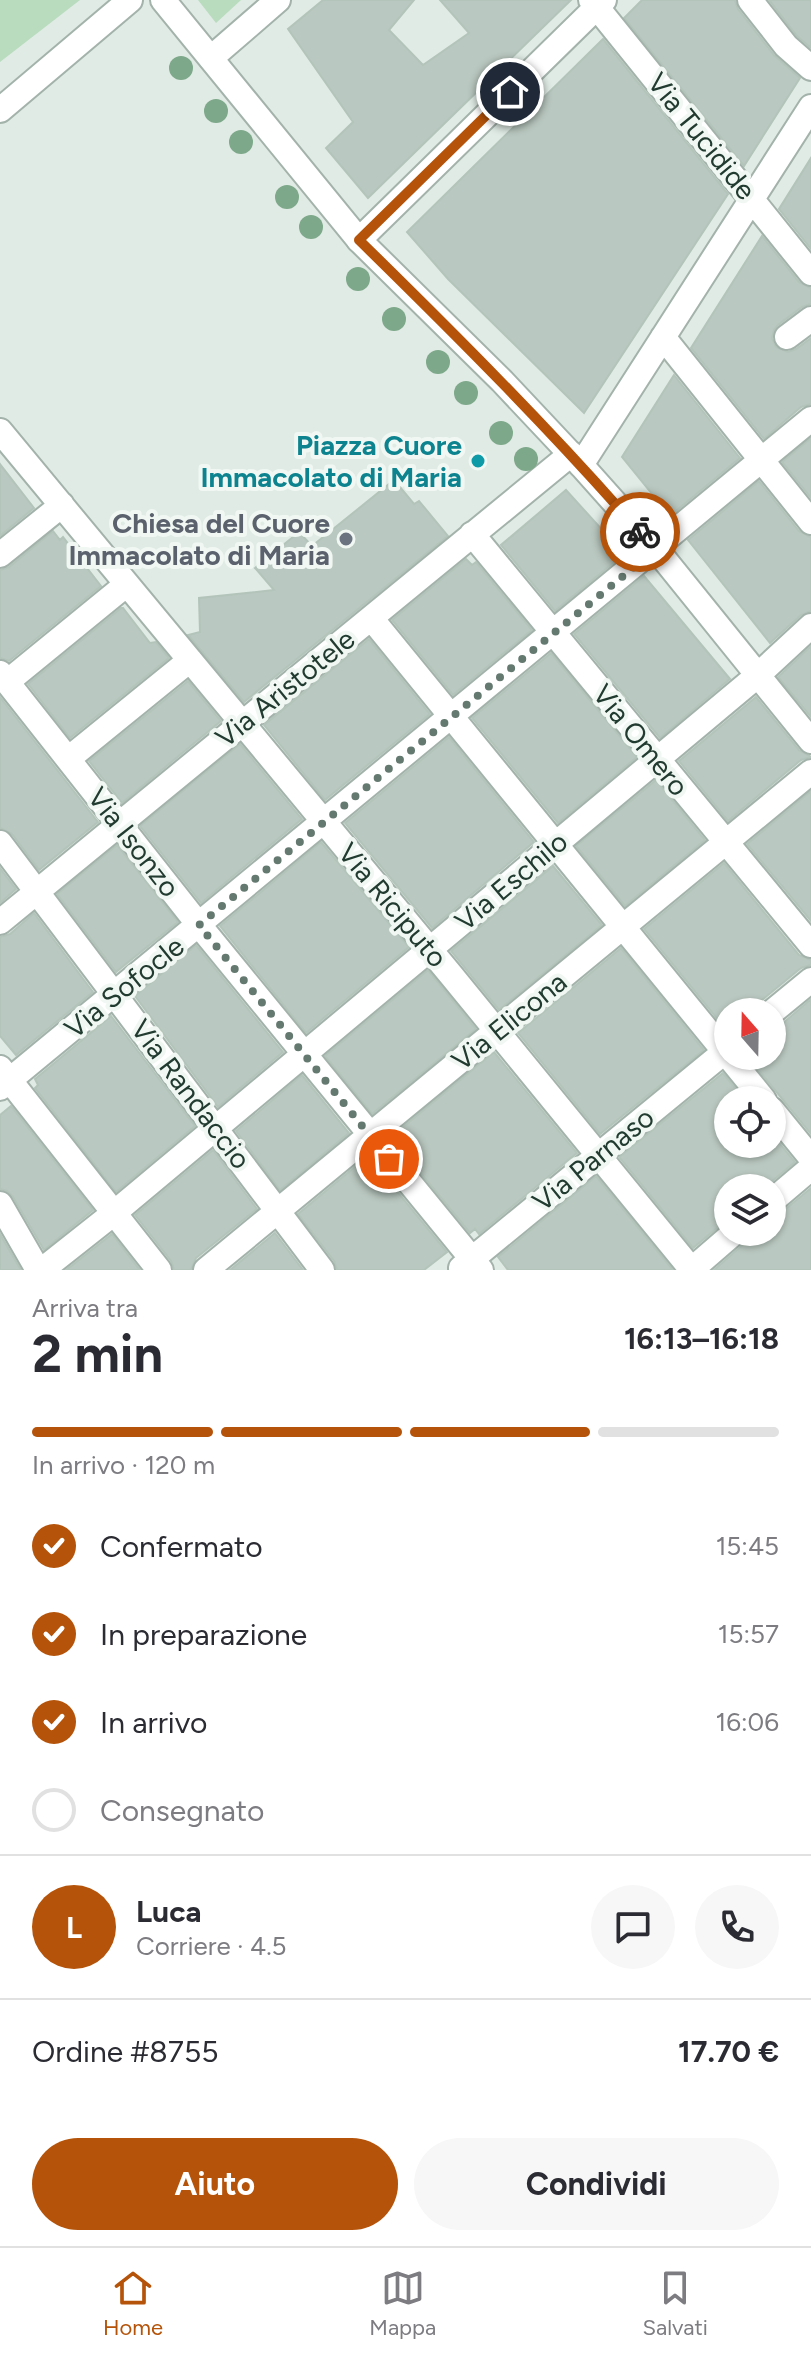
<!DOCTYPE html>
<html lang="it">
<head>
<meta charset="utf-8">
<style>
	body { margin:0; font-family:Figtree,sans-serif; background:#f7f7f7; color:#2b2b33; height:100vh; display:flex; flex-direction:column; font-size:30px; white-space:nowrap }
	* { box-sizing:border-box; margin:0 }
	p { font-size:26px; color:#7c7c81 }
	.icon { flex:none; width:44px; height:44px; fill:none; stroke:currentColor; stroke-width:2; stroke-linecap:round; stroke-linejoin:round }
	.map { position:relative; height:1270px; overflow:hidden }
	.panel { display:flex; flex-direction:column; background:#fff; flex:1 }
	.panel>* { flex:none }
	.needle { width:52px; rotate:340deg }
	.fabs { position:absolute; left:714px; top:998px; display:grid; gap:16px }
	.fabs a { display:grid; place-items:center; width:72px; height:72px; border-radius:50%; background:#fff; box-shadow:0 2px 6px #0004; font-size:40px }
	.pin { position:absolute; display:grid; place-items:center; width:68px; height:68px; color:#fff; margin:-34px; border:4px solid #fff; border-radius:50%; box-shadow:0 2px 8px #0007 }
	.courier { position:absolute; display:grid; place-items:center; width:80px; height:80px; margin:-40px; border:6px solid #b45309; border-radius:50%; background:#fff; color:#222; box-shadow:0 2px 10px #0007 }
	.head em { font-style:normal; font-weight:700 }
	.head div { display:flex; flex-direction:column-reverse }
	.head { display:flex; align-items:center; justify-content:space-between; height:136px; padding:0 32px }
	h1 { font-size:52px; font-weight:700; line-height:60px }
	.bar { display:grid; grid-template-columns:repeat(4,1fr); gap:12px 8px; align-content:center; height:96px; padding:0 32px }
	.bar i { height:10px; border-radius:6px; background:#e1e1e2 }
	.bar .active { background:#b45309 }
	.bar p { grid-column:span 4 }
	.line { display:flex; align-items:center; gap:20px; padding:0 32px; border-top:2px solid #e1e1e2 }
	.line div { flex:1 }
	.round { display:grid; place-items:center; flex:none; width:84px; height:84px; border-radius:42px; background:#f7f7f7 }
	ol { padding:0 32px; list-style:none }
	li { display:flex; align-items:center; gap:24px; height:88px }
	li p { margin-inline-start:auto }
	li .icon { padding:8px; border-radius:50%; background:#b45309; color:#fff; stroke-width:4 }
	li:last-child { color:#7c7c81 }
	li i { width:44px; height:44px; border:4px solid #e1e1e2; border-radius:50% }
	.primary-button { display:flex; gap:16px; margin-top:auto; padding:16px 32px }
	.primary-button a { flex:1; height:92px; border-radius:48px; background:#b45309; color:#fff; font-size:32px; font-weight:700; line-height:92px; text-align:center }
	.primary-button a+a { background:#f7f7f7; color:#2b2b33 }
	.menu { display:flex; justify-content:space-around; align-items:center; height:112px; border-top:2px solid #e1e1e2; background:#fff; font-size:22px; color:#7c7c81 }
	.menu a { display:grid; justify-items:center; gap:4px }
	.menu .active { color:#b45309 }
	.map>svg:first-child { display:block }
	.green { fill:#b9dcbe }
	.building { fill:#b9c8c0; stroke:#b3c4bb; stroke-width:2 }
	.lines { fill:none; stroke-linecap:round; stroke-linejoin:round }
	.minor-casing { stroke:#a3b3ab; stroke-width:28 }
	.tertiary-casing { stroke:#a3b3ab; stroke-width:28 }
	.minor { stroke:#fff; stroke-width:24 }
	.tertiary { stroke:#fff; stroke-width:24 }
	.tree { fill:#7da889 }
	.done { stroke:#647970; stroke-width:8; stroke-dasharray:0 14.4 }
	.route { stroke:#b45309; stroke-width:10 }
	.culture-dot { fill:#0f9aa8; stroke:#f1f8f3; stroke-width:3 }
	.worship-dot { fill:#6b7280; stroke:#f1f8f3; stroke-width:3 }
	.labels { text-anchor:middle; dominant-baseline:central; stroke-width:8; stroke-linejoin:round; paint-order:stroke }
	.street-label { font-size:28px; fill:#213b31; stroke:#f1f8f3 }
	.culture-label { font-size:28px; font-weight:bold; fill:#0d838f; stroke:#f1f8f3; text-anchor:end }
	.worship-label { font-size:28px; font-weight:bold; fill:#5b616d; stroke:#f1f8f3; text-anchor:end }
</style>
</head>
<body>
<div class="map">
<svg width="811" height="1270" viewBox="0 0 811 1270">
	<rect width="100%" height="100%" fill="#e0ebe5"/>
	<!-- green -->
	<path class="green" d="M0,0H80L0,62Z
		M198,0H241L216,23Z"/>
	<!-- building -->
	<path class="building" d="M323,0H414L389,30L423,65L469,33L440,0H571L368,198L326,148L353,122L288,29Z
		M642,0H735L738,9L774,55L800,78L744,166L624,18Z
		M769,0H811V48L797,36Z
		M603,39L728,194L584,413L448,279L407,232Z
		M811,158V249L779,209Z
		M762,236L799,282L811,288V304L802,307L778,325L774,330L772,338L776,347L788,352L796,349L811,338V404L801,407L764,439L691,348Z
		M674,375L740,458L670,516L622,457Z
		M811,438V498L782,462Z
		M0,464L34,508L0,536Z
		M394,480L414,504L419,501L448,536L244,702L188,635L200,632L199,598L274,590L255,568L299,532L312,546Z
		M759,481L799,531L811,537V611L801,615L770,643L688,540Z
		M566,490L624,554L555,611L501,545Z
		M53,531L60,540L63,537L101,586L9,661L0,658V570L9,567Z
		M466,559L472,565L476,562L532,630L453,695L392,620Z
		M644,576L730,679L660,738L574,634Z
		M121,608H123L150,643L156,642L169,658L70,738L28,684Z
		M369,639L430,714L325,800L264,725Z
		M811,646V717L778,677Z
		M551,653L637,757L558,823L472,718Z
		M188,681L221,721L122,803L89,761Z
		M0,697L98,822L39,870L12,834L0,828Z
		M756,697L799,750L811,757L801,760L728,821L679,761Z
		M449,737L534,842L432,928L345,823Z
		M240,744L302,819L201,903L140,826Z
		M656,780L705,840L625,906L576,846Z
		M811,791V921L747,844Z
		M321,842L409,947L306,1033L220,926Z
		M117,845L178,922L116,972L57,894Z
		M724,863L799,955L811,960V965L801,968L762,1000L757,1012H728V1032L644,929Z
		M553,866L602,925L499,1010L451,951Z
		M0,868L16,889L0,903Z
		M34,913L93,992L16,1055L0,1036V937L10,934Z
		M196,945L283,1052L218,1107L135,996Z
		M621,948L704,1050L600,1134L518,1033Z
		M428,970L476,1029L372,1114L325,1056Z
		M811,999V1134L747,1056H772V1027L782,1024Z
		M111,1016L195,1126L116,1192L35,1088L38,1085L35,1079Z
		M494,1052L577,1153L479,1234L475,1229L470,1233L391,1137Z
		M723,1073L745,1100H728V1144H772V1134L795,1162L764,1188H728V1219L693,1248L619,1157Z
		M302,1075L349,1133L280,1190L236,1131Z
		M11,1106L93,1210L44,1250L13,1197L7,1191L0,1189V1115Z
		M213,1150L257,1209L196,1258L191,1270H174L171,1261L135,1215Z
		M368,1156L447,1252L424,1270H337L334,1261L298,1214Z
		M596,1176L673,1270H508L498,1257Z
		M811,1188V1270H714L745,1243L750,1232H772V1216L782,1212Z
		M275,1233L303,1270H230Z
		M0,1234L21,1270H0Z
		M112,1234L140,1270H66Z"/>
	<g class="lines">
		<defs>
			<path id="minor" d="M591,0L811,273
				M750,0L786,46L811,68
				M211,58L278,0
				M359,240L604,0
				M663,337L811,522
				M787,337L811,319
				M0,431L451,975L692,1270
				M581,465L811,107
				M472,534L811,945
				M0,555L62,505
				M371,618L764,1100
				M0,673L199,925L481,1270
				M7,682L127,584
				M68,759L190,660
				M0,843L322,1270
				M0,922L571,454
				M772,1012L811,980
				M0,1068L159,1270
				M0,1088L811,419
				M772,1110L811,1158
				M772,1201L811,1168
				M0,1204L38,1270
				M461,1268L728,1049
				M42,1270L114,1213L757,676L811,626
				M206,1270L811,772
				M691,1270L735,1232"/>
			<path id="tertiary" d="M163,0L359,240L502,381L581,465L656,549L811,741
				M0,110L130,0"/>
		</defs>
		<!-- minor casing -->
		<use href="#minor" class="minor-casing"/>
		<!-- tertiary casing -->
		<use href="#tertiary" class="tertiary-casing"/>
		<!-- minor -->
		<use href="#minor" class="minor"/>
		<!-- tertiary -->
		<use href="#tertiary" class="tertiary"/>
	</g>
	<!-- trees -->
	<g class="tree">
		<circle cx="181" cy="68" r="12"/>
		<circle cx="216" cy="111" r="12"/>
		<circle cx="241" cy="142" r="12"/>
		<circle cx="287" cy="197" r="12"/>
		<circle cx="311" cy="227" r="12"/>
		<circle cx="358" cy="279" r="12"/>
		<circle cx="394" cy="319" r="12"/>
		<circle cx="438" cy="362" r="12"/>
		<circle cx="466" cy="393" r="12"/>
		<circle cx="501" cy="433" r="12"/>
		<circle cx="526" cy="459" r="12"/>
	</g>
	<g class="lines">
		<!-- done -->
		<path class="done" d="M389,1159L199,925L656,549L640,532"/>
		<!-- route -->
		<path class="route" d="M510,92L359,240C456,335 551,430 640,532"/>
	</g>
	<!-- markers -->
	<circle class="culture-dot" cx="478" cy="461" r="8"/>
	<circle class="worship-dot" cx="346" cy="539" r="8"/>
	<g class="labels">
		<!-- street labels -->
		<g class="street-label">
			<text transform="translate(702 136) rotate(51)">Via Tucidide</text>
			<text transform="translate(285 688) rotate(-39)">Via Aristotele</text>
			<text transform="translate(641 740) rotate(51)">Via Omero</text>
			<text transform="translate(134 842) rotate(52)">Via Isonzo</text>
			<text transform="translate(511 881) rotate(-40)">Via Eschilo</text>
			<text transform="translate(393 905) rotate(50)">Via Riciputo</text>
			<text transform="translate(124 987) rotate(-39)">Via Sofocle</text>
			<text transform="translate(509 1021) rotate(-39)">Via Elicona</text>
			<text transform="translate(191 1094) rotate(53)">Via Randaccio</text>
			<text transform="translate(593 1159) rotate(-39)">Via Parnaso</text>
		</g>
		<!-- culture labels -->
		<g class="culture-label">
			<text x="462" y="445">Piazza Cuore<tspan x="462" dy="32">Immacolato di Maria</tspan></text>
		</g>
		<!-- worship labels -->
		<g class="worship-label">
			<text x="330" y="523">Chiesa del Cuore<tspan x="330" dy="32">Immacolato di Maria</tspan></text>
		</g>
	</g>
</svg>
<div class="fabs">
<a><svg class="needle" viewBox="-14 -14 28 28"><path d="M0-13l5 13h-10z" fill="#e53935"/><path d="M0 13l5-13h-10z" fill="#7c7c81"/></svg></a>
<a><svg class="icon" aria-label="locate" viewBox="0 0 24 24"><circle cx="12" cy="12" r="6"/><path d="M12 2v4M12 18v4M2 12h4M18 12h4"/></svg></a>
<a><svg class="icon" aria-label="layers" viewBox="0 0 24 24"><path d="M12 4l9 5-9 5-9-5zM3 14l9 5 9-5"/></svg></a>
</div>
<div class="pin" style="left:389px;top:1159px;background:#ea580c"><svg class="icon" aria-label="bag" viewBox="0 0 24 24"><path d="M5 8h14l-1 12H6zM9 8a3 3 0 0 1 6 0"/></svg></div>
<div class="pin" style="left:510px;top:92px;background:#1f2937"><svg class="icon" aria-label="home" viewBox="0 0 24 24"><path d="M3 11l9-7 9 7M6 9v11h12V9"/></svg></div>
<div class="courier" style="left:640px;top:532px"><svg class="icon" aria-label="bike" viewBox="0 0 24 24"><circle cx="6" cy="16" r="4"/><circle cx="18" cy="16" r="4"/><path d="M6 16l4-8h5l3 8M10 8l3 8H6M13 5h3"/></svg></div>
</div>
<section class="panel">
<div class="head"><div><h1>2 min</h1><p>Arriva tra</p></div><em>16:13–16:18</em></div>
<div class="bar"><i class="active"></i><i class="active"></i><i class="active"></i><i></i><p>In arrivo · 120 m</p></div>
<ol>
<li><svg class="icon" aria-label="check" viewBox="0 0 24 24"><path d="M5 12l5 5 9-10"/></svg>Confermato<p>15:45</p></li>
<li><svg class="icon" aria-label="check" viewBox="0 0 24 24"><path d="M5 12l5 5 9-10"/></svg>In preparazione<p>15:57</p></li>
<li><svg class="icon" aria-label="check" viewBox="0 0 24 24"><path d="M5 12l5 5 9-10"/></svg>In arrivo<p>16:06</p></li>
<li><i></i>Consegnato</li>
</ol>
<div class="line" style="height:144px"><b class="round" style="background:#b45309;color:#fff">L</b><div><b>Luca</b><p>Corriere · 4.5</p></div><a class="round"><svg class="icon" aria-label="chat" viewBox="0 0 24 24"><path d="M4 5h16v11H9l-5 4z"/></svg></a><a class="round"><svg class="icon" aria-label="phone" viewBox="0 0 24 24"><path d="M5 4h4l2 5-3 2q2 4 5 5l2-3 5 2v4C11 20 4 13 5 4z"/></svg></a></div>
<div class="line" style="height:104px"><div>Ordine #8755</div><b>17.70 €</b></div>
<div class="primary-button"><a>Aiuto</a><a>Condividi</a></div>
</section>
<nav class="menu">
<a class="active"><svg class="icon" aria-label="home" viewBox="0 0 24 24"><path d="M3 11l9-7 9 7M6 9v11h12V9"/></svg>Home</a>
<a><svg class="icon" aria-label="map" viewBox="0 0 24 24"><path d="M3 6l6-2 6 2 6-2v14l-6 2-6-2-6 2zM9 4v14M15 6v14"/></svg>Mappa</a>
<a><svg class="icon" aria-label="saved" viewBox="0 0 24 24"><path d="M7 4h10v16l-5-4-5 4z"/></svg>Salvati</a>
</nav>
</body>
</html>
